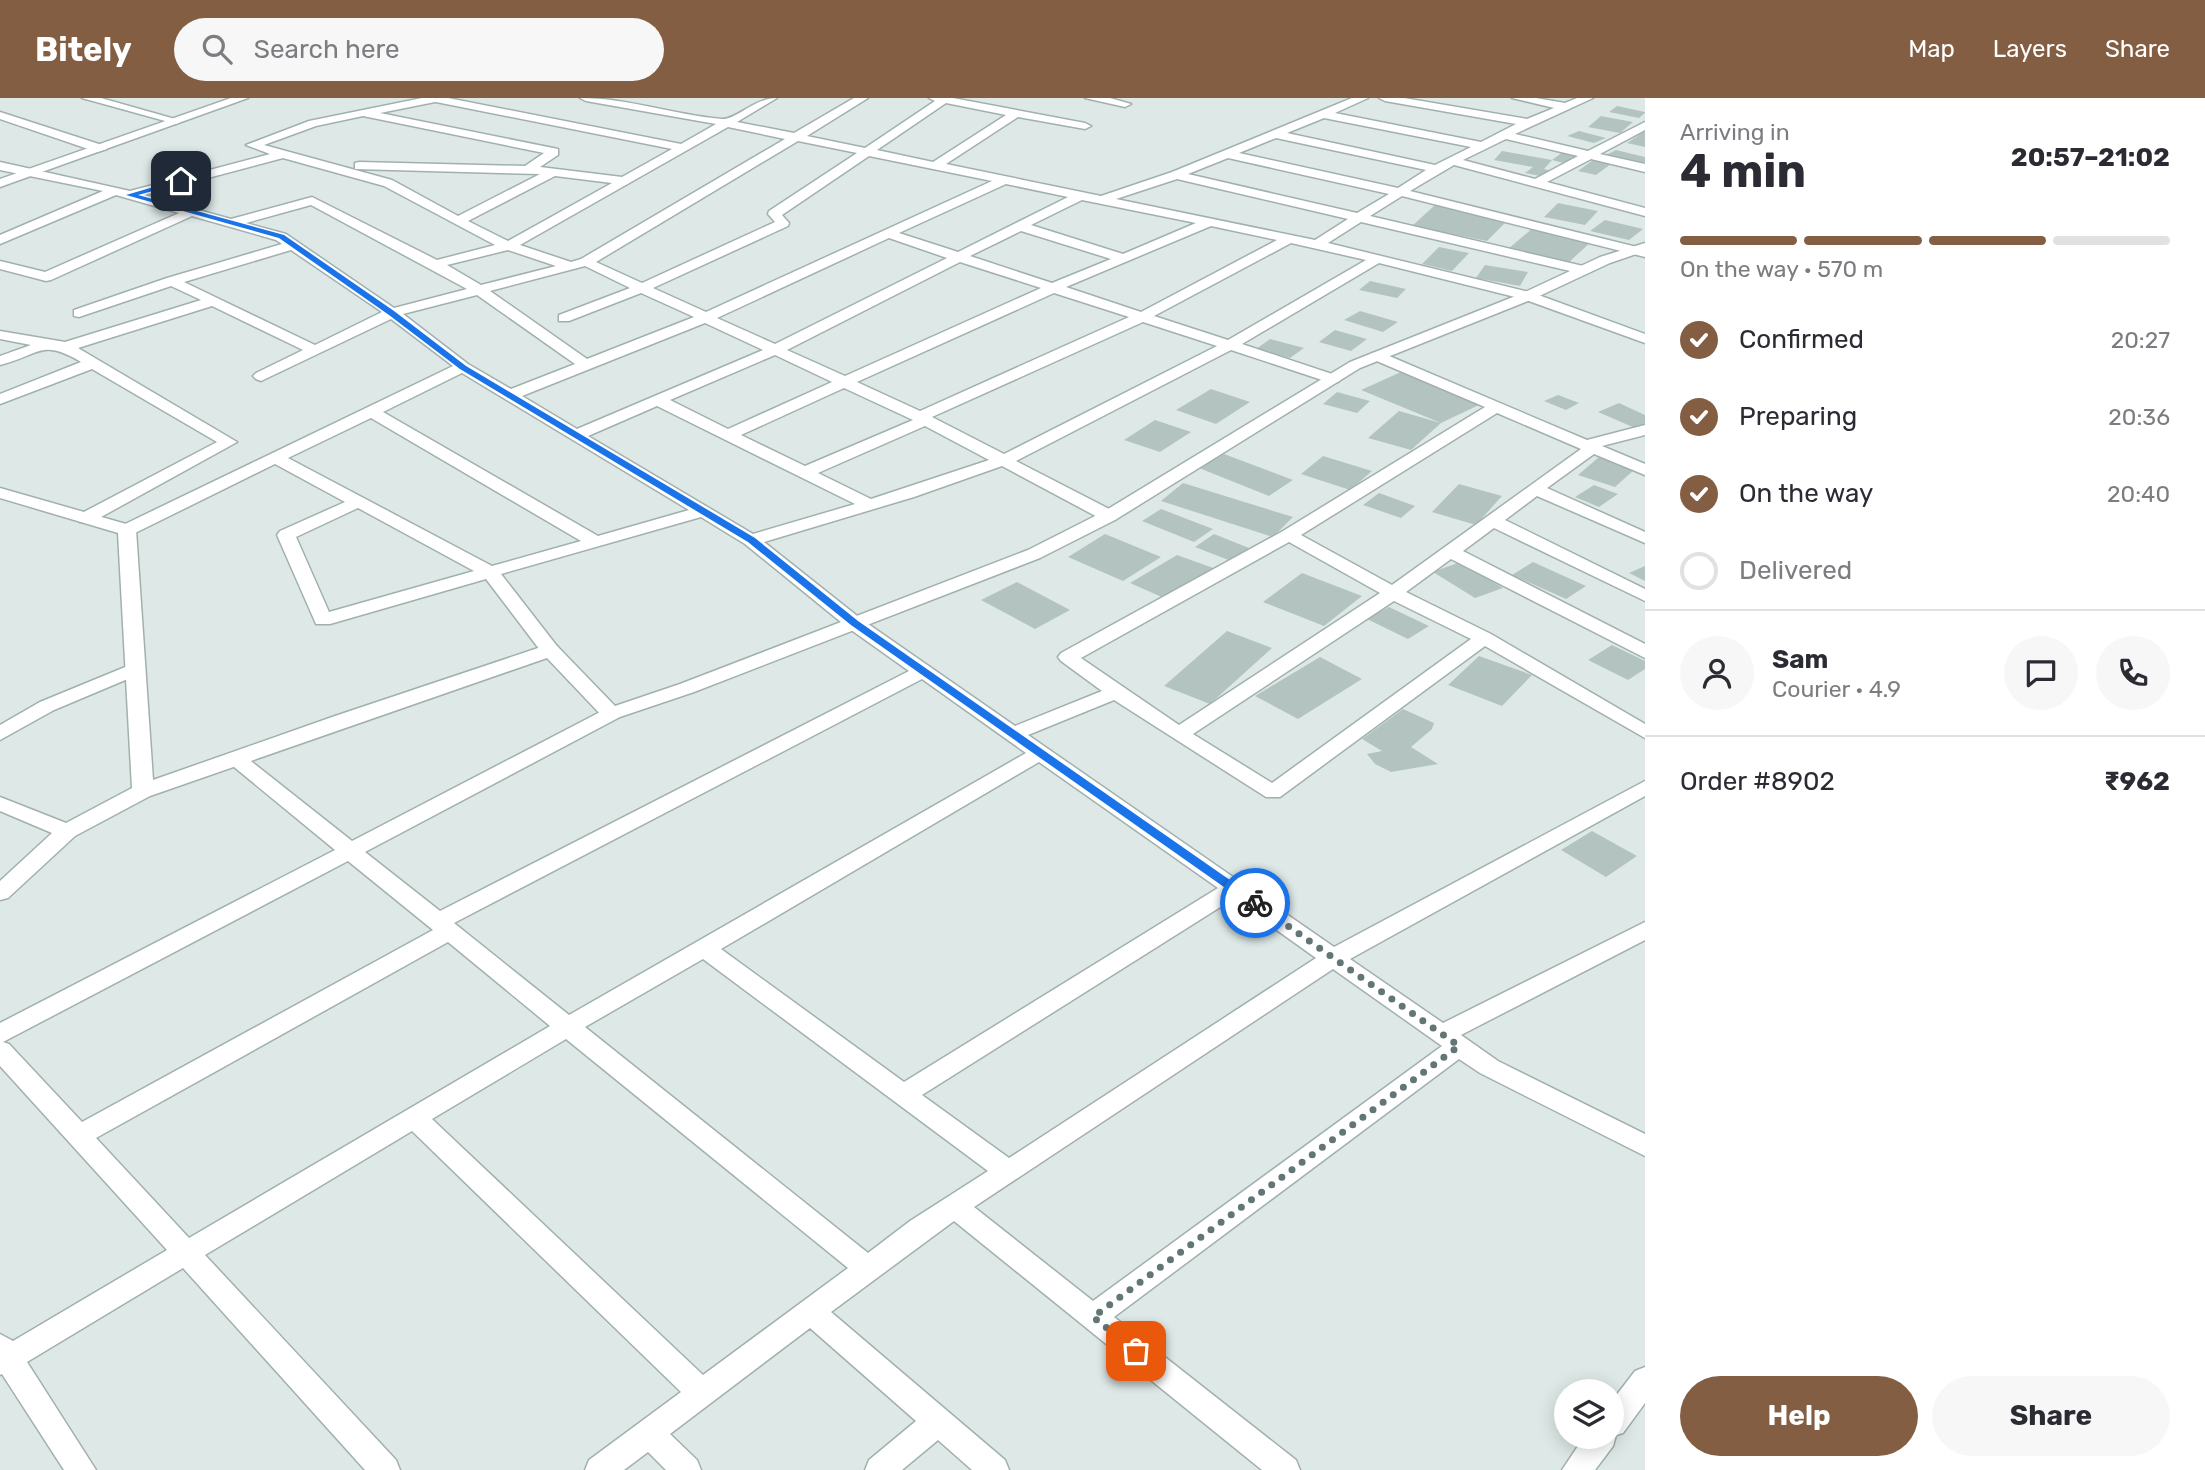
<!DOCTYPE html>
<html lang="en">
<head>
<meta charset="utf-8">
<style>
	body { margin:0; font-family:Rubik,sans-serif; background:#f7f7f7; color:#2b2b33; height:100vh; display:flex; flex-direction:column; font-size:26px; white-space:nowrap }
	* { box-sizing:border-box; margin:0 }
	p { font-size:23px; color:#7c7c81 }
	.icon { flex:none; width:38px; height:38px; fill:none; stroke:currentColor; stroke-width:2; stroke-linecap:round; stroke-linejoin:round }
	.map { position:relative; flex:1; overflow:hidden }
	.sheet { display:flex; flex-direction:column; background:#fff; width:560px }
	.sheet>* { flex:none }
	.buttons { position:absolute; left:1554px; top:1281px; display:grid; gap:14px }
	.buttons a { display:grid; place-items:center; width:70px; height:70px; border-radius:50%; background:#fff; box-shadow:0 4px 18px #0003; font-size:35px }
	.pin { position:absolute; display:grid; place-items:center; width:60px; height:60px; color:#fff; margin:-30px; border-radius:14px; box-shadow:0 4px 10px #0006 }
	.courier { position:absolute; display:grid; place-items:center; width:70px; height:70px; margin:-35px; border:5px solid #1a73e8; border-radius:50%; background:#fff; color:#222; box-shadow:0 2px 9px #0007 }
	.head em { font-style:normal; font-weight:700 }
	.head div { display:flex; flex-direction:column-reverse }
	.head { display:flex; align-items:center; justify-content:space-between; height:119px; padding:0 35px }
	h1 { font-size:46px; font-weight:700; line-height:52px }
	.bar { display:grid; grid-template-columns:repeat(4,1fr); gap:10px 7px; align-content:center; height:84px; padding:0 35px }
	.bar i { height:9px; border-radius:5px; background:#e1e1e2 }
	.bar .selected { background:#835e43 }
	.bar p { grid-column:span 4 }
	.line { display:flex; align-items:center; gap:18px; padding:0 35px; border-top:2px solid #e1e1e2 }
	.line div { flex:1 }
	.round { display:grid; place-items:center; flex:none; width:74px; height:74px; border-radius:37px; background:#f7f7f7 }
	ol { padding:0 35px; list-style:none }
	li { display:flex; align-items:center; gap:21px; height:77px }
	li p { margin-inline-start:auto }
	li .icon { padding:7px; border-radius:50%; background:#835e43; color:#fff; stroke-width:4 }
	li:last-child { color:#7c7c81 }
	li i { width:38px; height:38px; border:4px solid #e1e1e2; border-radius:50% }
	.primary-button { display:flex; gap:14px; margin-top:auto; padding:14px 35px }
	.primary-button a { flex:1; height:80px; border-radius:42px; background:#835e43; color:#fff; font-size:28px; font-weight:700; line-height:80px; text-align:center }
	.primary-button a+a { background:#f7f7f7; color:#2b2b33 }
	header { display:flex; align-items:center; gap:42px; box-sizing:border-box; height:98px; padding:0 35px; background:#835e43; color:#fff }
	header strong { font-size:33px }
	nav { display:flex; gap:38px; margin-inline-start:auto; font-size:24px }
	.search { width:490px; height:63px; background:#f7f7f7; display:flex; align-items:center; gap:18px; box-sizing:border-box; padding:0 24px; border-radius:38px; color:#7c7c81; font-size:26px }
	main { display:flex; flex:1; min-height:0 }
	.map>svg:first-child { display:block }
	.building { fill:#b3c4c0 }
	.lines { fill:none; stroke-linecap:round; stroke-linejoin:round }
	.minor-casing { stroke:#a1b0af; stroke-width:3 }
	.tertiary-casing { stroke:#a1b0af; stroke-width:3 }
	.minor { fill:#fff; fill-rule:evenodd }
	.tertiary { fill:#fff; fill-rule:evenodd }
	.route { fill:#1a73e8 }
	.done { stroke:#627675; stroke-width:7; stroke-dasharray:0 12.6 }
</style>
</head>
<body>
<header>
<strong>Bitely</strong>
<div class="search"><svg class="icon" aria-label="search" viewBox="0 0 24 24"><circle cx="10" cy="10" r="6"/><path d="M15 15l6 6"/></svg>Search here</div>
<nav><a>Map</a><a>Layers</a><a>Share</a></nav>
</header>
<main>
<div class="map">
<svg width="1645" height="1372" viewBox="0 0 1645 1372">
	<rect width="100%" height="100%" fill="#dee9e7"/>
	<!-- building -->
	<path class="building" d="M1617,8L1645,14V15L1639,20L1609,14Z
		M1601,18L1633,24L1620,35L1588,29Z
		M1579,33L1606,40L1594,45L1567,38Z
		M1645,33V49L1627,45Z
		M1616,52L1645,59V64L1638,68L1602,59Z
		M1502,53L1552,62L1544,71L1553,73L1545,79L1525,75L1533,69L1494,62Z
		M1564,53L1580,57L1567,66L1552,62Z
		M1593,62L1611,66L1596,77L1578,73Z
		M1558,105L1598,113L1585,127L1544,119Z
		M1435,107L1508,122L1487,143L1412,128Z
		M1605,122L1643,131L1629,142L1590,133Z
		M1534,129L1592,143L1568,165L1508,151Z
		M1439,149L1469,155L1452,173L1422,166Z
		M1485,167L1528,174L1520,188L1476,180Z
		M1370,183L1406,191L1397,200L1359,192Z
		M1360,213L1398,224L1383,234L1344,222Z
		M1335,232L1367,241L1351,253L1319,244Z
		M1270,241L1304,250L1290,260L1256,251Z
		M1401,274L1481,306L1441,325L1361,292Z
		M1211,291L1250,304L1216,326L1176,312Z
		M1337,294L1370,303L1357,315L1323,306Z
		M1558,297L1579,305L1566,312L1544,303Z
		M1619,305L1645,317V326L1635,330L1598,314Z
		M1399,313L1441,325L1411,352L1368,340Z
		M1155,322L1191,334L1160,354L1124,342Z
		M1224,356L1293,382L1269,398L1199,370Z
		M1323,358L1372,373L1350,392L1301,376Z
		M1599,359L1635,371L1615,389L1578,377Z
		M1183,385L1293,419L1273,439L1161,403Z
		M1459,386L1502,398L1476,427L1432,414Z
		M1594,387L1618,396L1599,409L1575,399Z
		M1379,395L1415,408L1401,420L1363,407Z
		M1161,411L1213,431L1194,444L1142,423Z
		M1105,436L1161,459L1123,483L1068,459Z
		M1214,436L1249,450L1231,463L1195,449Z
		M1177,457L1216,471L1164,500L1130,485Z
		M1460,464L1503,490L1475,500L1433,474Z
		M1533,464L1586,488L1566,501L1512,477Z
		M1645,468V483L1629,475Z
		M1302,475L1362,498L1324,528L1263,504Z
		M1017,484L1070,512L1035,531L981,502Z
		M1389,509L1429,528L1408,541L1367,521Z
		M1227,533L1272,550L1210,606L1164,588Z
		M1612,547L1645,563V571L1628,582L1588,562Z
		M1479,558L1532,577L1502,608L1448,587Z
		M1320,559L1362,581L1298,621L1255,598Z
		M1403,611L1434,625L1432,631L1411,649L1438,666L1391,674L1375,666L1367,656L1382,653L1362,641Z
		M1592,733L1637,758L1606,779L1561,752Z"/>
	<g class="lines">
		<defs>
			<path id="minor" d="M82,0H101L182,23L176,26Z
				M422,0H448L681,46L716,26L586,3L580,0C629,0 674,17 722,21C736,22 754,0 777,0L737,24L794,35L854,0H868L807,38L865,50L935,3L929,0H953L1085,25L1091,28L1085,31L1018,19L946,66L1101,98L1172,74L1352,0H1368L1335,15L1481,44L1516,26L1385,3L1379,0H1404L1527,21L1554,10L1512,0H1536L1565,5L1577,0H1593L1515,36L1588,53L1645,24V32L1600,56L1645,66V74L1591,61L1547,84L1645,110V118L1454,67L1410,93L1645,151V159L1402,98L1370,118L1583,168L1590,172L1583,176L1361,124L1328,145L1533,195L1645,236V245L1523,201L1379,165L1242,246L1338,278L1341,281L1338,284H1328L1231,252L1016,363L1115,414L1118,418L1115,422H1103L1002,368L914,399L764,444L861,521L1015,628L1102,593L1061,563L1058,559L1061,555L1283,433L1485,309L1372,261L1370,258L1372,255H1382L1587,342L1645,327V337L1602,348L1645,366V377L1594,356L1547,390L1645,434V445L1537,398L1505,422L1645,491V503L1494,430L1463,453L1645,546V560L1451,461L1406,494L1491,536L1645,626V640L1485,548L1280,699H1266L1114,602L1028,637L1334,849L1645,683V698L1350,861L1443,925L1645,824V842L1461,937L1498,963L1645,1036V1058L1480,975L1459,961L1114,1219L1296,1362L1300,1372H1262L954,1123L831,1214L1005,1362L1009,1372H972L938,1342L902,1372H865L869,1362L916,1323L810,1230L670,1336L697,1362L701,1372H666L648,1354L624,1372H585L589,1362L681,1294L412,1033L205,1157L396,1362L400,1372H365L183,1170L27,1264L96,1372H64L2,1276L0,1277V1236L13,1243L167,1152L0,968V925L335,752L228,664L225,660L228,656H242L352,743L604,612H618L621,616L618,620L365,754L440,813L909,573L847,529L745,446L701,419L501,476L560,552L550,558L543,556L486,481L330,526H316L277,437L280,433L345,404L275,366L133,436H121L118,432L121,428L453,268L391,221L261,283L256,281L253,278L256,275L303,252L212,208L78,250L237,344L92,424H80L77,420L80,416L217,344L92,271L0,306V296L81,264C41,240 40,257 0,267V258L31,247L0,241V233L65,244L201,202L171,188L79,219L74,218V212L167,180L282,146L276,142L192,118L51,182L46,183L0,171V163L45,174L179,115L116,97L0,146V137L103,93L0,72V64L130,93L270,56L246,47L309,23ZM435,4H436L672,51L622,79L540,69L558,57V51L380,15ZM946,5L1006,17L933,64L877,52ZM363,18L544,55L525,68L359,64L355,65V71L540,76L458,118L392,82L264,47L316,28ZM1324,20L1471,49L1435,67L1287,35ZM728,29L785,41L581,161L571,164L520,147ZM1276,40L1426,72L1398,90L1239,55ZM1506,41L1578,58L1535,81L1463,62ZM798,43L857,55L769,113L768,116L775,124L642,185L596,164ZM869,58L992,83L706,214L653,190L788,128L789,125L782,117ZM283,60L384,88L495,147L437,162L312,99L231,121L144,97ZM1228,60L1389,96L1357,115L1188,76ZM555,78L612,85L508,143L468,123ZM1177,81L1348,121L1315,142L1116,101ZM1006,86L1068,99L958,154L899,135ZM1082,102L1196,125L1123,156L1031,127ZM311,107L467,191L394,210L286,136L246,125ZM1211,128L1277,142L1141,214L1066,189ZM1021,133L1111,161L1052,185L970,158ZM889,140L947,160L775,246L717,220ZM1291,145L1366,162L1228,242L1154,218ZM291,152L382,214L315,247L184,184ZM508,152L556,168L481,187L447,167ZM960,164L1041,190L845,278L787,252ZM585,168L630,190L559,217V223H569L641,195L694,219L587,261L490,193ZM1054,195L1129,219L920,313L857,284ZM477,197L575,266L511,291L468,266L403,216ZM1143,224L1217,248L1004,356L932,319ZM705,225L763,252L577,331L522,298ZM775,257L832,284L728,331L670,302ZM462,275L689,412L598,438L383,314ZM844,290L913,322L805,368L741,337ZM657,308L855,406L753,436L588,338ZM1497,315L1581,351L1392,487L1301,437ZM371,320L581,443L492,468L288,360ZM925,328L989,362L871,401L818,375ZM358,410L474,473L329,514L296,439ZM1289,444L1380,495L1179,627L1081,560ZM1394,503L1471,541L1272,685L1193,636ZM922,581L1026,655L569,917L454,825ZM1039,664L1218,790L904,984L721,851ZM348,763L433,832L82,1024L9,946L3,944ZM1233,801L1316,860L1009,1060L922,997ZM448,844L550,928L189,1140L96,1040ZM703,861L988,1073L910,1123L868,1155L585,929ZM1333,871L1442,948L1093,1203L974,1109ZM566,941L848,1170L703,1277L432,1021Z
				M1085,0H1110L1131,6L1125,9Z
				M0,14L105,48L107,51L97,54L0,21Z
				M135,565L145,571L142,575L54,612L0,642V627L40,604Z
				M1645,1269V1305L1623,1335L1616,1337L1613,1348L1595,1372H1562L1584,1339H1612V1303L1635,1273Z"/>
			<path id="tertiary" d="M231,0H248L0,89V81Z
				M1645,145V153L1610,165L1533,201L1360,270L1115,422L1040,460L694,594L611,622L604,620L547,560L150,698L75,738L8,800L0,802V783L52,735L0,713V699L66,725L132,690L118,435L0,400V390L133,428L136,432L153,682L335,618L550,546L557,548L615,608L680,586L1028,452L1103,414L1350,264L1523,195L1600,159Z"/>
		</defs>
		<!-- minor casing -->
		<use href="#minor" class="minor-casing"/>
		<!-- tertiary casing -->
		<use href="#tertiary" class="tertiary-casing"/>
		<!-- minor -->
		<use href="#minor" class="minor"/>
		<!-- tertiary -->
		<use href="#tertiary" class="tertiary"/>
	</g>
	<!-- route -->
	<path class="route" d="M181,81L183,85L138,97L284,137L394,213L466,268L755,440L858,523L1260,803V808H1251L851,527L748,444L460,271L389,217L279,140L126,97Z"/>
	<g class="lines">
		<!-- done -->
		<path class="done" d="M1136,1253L1093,1219L1459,948L1255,805"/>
	</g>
</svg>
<div class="buttons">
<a><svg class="icon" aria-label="layers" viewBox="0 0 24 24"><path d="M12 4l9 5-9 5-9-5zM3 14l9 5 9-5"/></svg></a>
</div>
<div class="pin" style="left:1136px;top:1253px;background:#ea580c"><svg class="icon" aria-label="bag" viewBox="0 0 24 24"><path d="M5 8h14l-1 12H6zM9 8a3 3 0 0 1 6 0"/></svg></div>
<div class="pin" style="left:181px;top:83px;background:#1f2937"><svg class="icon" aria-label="home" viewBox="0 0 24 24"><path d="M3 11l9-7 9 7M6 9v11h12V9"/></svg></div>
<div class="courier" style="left:1255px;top:805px"><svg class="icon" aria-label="bike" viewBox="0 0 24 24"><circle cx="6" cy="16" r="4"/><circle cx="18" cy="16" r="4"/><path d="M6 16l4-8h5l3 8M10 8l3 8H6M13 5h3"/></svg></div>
</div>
<section class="sheet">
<div class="head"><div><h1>4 min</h1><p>Arriving in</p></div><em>20:57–21:02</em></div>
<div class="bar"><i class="selected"></i><i class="selected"></i><i class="selected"></i><i></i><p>On the way · 570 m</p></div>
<ol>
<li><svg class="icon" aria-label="check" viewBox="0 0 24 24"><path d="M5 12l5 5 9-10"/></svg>Confirmed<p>20:27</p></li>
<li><svg class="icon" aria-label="check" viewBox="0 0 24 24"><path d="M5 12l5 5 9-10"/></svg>Preparing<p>20:36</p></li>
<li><svg class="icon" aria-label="check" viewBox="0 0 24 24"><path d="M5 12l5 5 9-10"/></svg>On the way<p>20:40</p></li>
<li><i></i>Delivered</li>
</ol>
<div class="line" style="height:126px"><a class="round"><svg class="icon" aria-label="person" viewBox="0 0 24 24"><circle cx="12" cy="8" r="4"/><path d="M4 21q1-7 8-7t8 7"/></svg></a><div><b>Sam</b><p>Courier · 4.9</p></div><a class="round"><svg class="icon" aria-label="chat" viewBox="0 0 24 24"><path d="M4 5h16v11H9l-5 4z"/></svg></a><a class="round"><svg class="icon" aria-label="phone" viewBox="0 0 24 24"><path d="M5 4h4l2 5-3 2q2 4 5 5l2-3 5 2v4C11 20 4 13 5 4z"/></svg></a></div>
<div class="line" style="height:91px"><div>Order #8902</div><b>₹962</b></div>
<div class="primary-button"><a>Help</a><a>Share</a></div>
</section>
</main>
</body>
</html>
